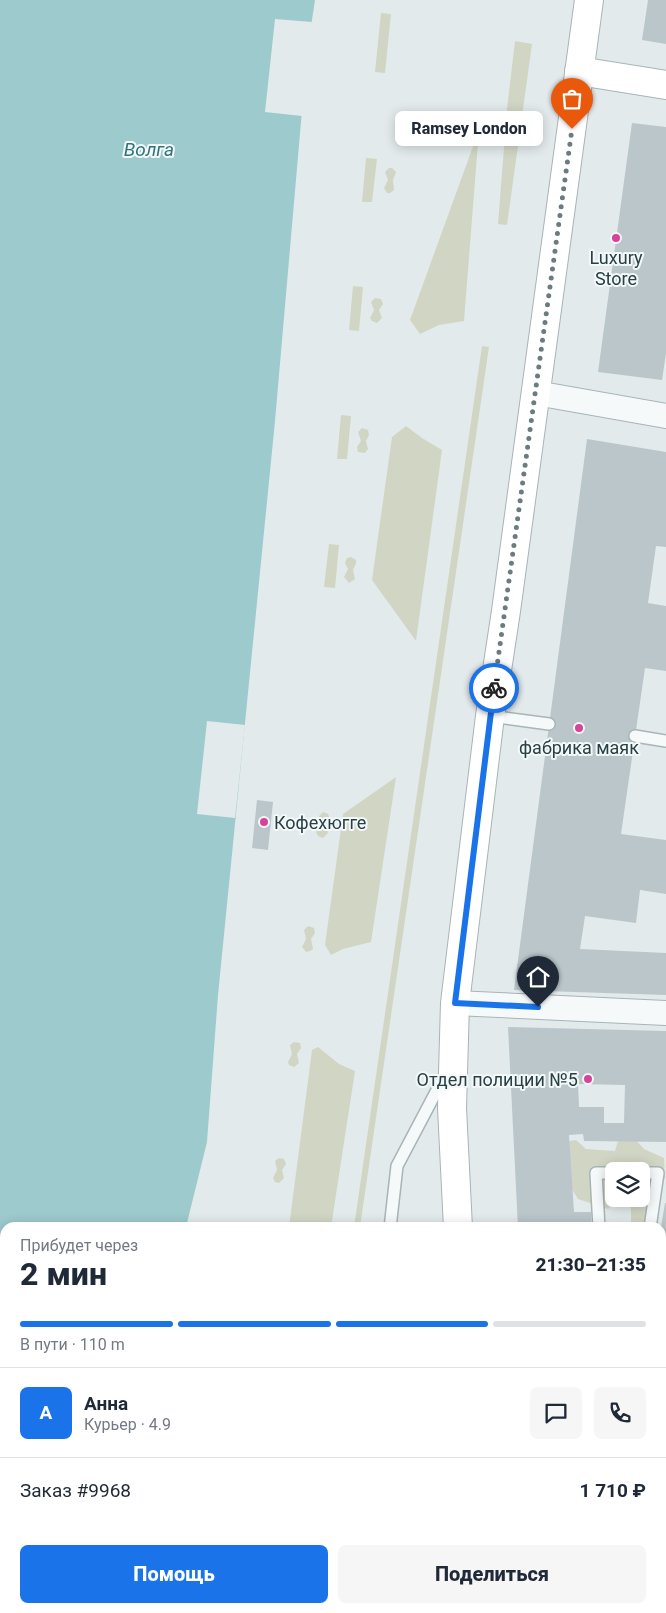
<!DOCTYPE html>
<html lang="ru">
<head>
<meta charset="utf-8">
<style>
	body { margin:0; font-family:Roboto,sans-serif; background:#f6f6f7; color:#1f2937; height:100vh; display:flex; flex-direction:column; font-size:19px; white-space:nowrap }
	* { box-sizing:border-box; margin:0 }
	p { font-size:16px; color:#747a83 }
	.icon { flex:none; width:28px; height:28px; fill:none; stroke:currentColor; stroke-width:2; stroke-linecap:round; stroke-linejoin:round }
	.map { position:relative; flex:1; overflow:hidden }
	.side { position:absolute; left:0px; top:1222px; width:666px; height:391px; display:flex; flex-direction:column; background:#fff; border-radius:15px 15px 0 0; box-shadow:0 2px 12px #0003 }
	.side>* { flex:none }
	.fabs { position:absolute; left:605px; top:1162px; display:grid; gap:10px }
	.fabs a { display:grid; place-items:center; width:45px; height:45px; border-radius:8px; background:#fff; box-shadow:0 2px 12px #0003; font-size:25px }
	.pin { position:absolute; display:grid; place-items:center; width:42px; height:42px; color:#fff; margin:-51px -21px; border-radius:50% 50% 50% 0; rotate:-45deg; box-shadow:0 0 5px #0007 }
	.pin .icon { rotate:45deg }
	.courier { position:absolute; display:grid; place-items:center; width:50px; height:50px; margin:-25px; border:4px solid #1a73e8; border-radius:50%; background:#fff; color:#222; box-shadow:0 1px 6px #0007 }
	.bubble { position:absolute; height:35px; border-radius:8px; background:#fff; box-shadow:0 2px 12px #0003; font-size:16px; font-weight:800; line-height:35px; text-align:center }
	.summary em { font-style:normal; font-weight:800 }
	.summary div { display:flex; flex-direction:column-reverse }
	.summary { display:flex; align-items:center; justify-content:space-between; height:85px; padding:0 20px }
	h1 { font-size:32px; font-weight:800; line-height:38px }
	.bar { display:grid; grid-template-columns:repeat(4,1fr); gap:8px 5px; align-content:center; height:60px; padding:0 20px }
	.bar i { height:6px; border-radius:4px; background:#e0e1e3 }
	.bar .current { background:#1a73e8 }
	.bar p { grid-column:span 4 }
	.line { display:flex; align-items:center; gap:12px; padding:0 20px; border-top:1px solid #e0e1e3 }
	.line div { flex:1 }
	.round { display:grid; place-items:center; flex:none; width:52px; height:52px; border-radius:8px; background:#f6f6f7 }
	.primary-button { display:flex; gap:10px; margin-top:auto; padding:10px 20px }
	.primary-button a { flex:1; height:58px; border-radius:8px; background:#1a73e8; color:#fff; font-size:20px; font-weight:800; line-height:58px; text-align:center }
	.primary-button a+a { background:#f6f6f7; color:#1f2937 }
	.map>svg:first-child { display:block }
	.green { fill:#d1d6c4; fill-rule:evenodd }
	.water { fill:#9dcacd }
	.pier { fill:#e3eaec }
	.building { fill:#bac6ca; fill-rule:evenodd }
	.lines { fill:none; stroke-linecap:round; stroke-linejoin:round }
	.lane-casing { stroke:#a8b4b7; stroke-width:14 }
	.street-casing { stroke:#a8b4b7; stroke-width:26 }
	.secondary-casing { stroke:#a8b4b7; stroke-width:30 }
	.lane { stroke:#f6f9fa; stroke-width:11 }
	.street { stroke:#f6f9fa; stroke-width:24 }
	.secondary { stroke:#fff; stroke-width:28 }
	.done { stroke:#6b7c7f; stroke-width:5; stroke-dasharray:0 9 }
	.route { stroke:#1a73e8; stroke-width:6 }
	.poi-dot { fill:#d5439a; stroke:#f3f8f9; stroke-width:2 }
	.labels { text-anchor:middle; dominant-baseline:central; stroke-width:4; stroke-linejoin:round; paint-order:stroke }
	.poi-label { font-size:18px; fill:#2a4045; stroke:#f3f8f9 }
	.water-label { font-size:19px; font-style:italic; fill:#31747c; stroke:#f3f8f9 }
</style>
</head>
<body>
<div class="map">
<svg width="666" height="1613" viewBox="0 0 666 1613">
	<rect width="100%" height="100%" fill="#e3eaec"/>
	<!-- green -->
	<path class="green" d="M381,13L391,14L385,73L375,72Z
		M515,41L532,44L507,225L498,224L507,109Z
		M479,130L464,321L439,325L420,334L410,320Z
		M366,158L377,159L372,202H362Z
		M389,168H392L396,172L393,180L394,190L390,193H387L384,188L388,180L385,172Z
		M353,286L363,287L359,331L349,330Z
		M375,298L381,299L383,304L379,310L382,318L377,323L372,321L370,318L374,310L371,302Z
		M482,346L489,347L360,1227H354Z
		M341,415L351,416L347,459H337Z
		M406,426L422,438L442,450L416,641L372,580L392,437Z
		M362,428L368,430L369,435L366,441L368,449L365,453L358,452L357,447L361,441L358,432Z
		M329,544L339,545L335,588L324,587Z
		M351,557L356,560V563L353,570L355,579L349,583L344,577L348,569L345,563L347,558Z
		M396,777L371,942L343,949L331,955L325,945L343,814Z
		M323,812L328,814L330,819L326,825L328,833L323,838L318,836L316,832L321,824L319,816Z
		M308,926L314,928L315,933L311,939L313,949L310,951L306,952L302,947L306,939L304,930Z
		M294,1042L300,1043L301,1048L297,1054L299,1063L294,1067L289,1065L288,1062L292,1054L290,1045Z
		M318,1047L339,1064L355,1071L331,1227H289L312,1050Z
		M632,1136L644,1149L664,1158L665,1178L653,1191V1227H631V1208L620,1200L608,1209L578,1199L555,1161L558,1143L576,1140L586,1149L615,1151L619,1138ZM614,1171H641V1199H614Z
		M279,1158L284,1159L286,1164L282,1170L284,1178L279,1183L275,1182L273,1178L277,1170L275,1161Z"/>
	<!-- water -->
	<path class="water" d="M0,0H315L307,53L275,421L218,995L207,1142L186,1227L5,1228V1609H140L139,1613H0Z"/>
	<!-- pier -->
	<path class="pier" d="M275,19L312,22L302,116L265,112Z
		M207,721L245,725L235,818L197,814Z"/>
	<!-- building -->
	<path class="building" d="M648,0H666V44L642,40Z
		M632,123L666,127V353L662,380L598,372Z
		M587,439L666,452V547L656,546L648,603L666,606V671L645,668L621,834L666,840V894L640,890L636,923L585,916L580,949L666,953V995L514,990Z
		M257,800L273,802L268,850L252,848Z
		M508,1027L666,1031V1142L584,1141L583,1134L569,1135L574,1212H591V1228H518ZM578,1084L625,1085L624,1123H604V1107H579Z
		M665,1203H666V1328H661V1227Z
		M661,1415H666L665,1451H661Z
		M661,1514H666V1577L661,1578Z"/>
	<g class="lines">
		<defs>
			<path id="lane" d="M490,716L549,724
				M635,736L666,741
				M641,1173H658L650,1228
				M390,1228L397,1166L446,1073
				M599,1228L596,1173H614
				M321,1613L340,1611V1609"/>
			<path id="street" d="M536,393L666,416
				M455,1003L666,1013
				M661,1400L666,1401"/>
			<path id="secondary" d="M579,71L666,85
				M458,1228L452,1108L455,1003L490,716L506,611L589,0
				M480,1609V1613"/>
		</defs>
		<!-- lane casing -->
		<use href="#lane" class="lane-casing"/>
		<!-- street casing -->
		<use href="#street" class="street-casing"/>
		<!-- secondary casing -->
		<use href="#secondary" class="secondary-casing"/>
		<!-- lane -->
		<use href="#lane" class="lane"/>
		<!-- street -->
		<use href="#street" class="street"/>
		<!-- secondary -->
		<use href="#secondary" class="secondary"/>
	</g>
	<g class="lines">
		<!-- done -->
		<path class="done" d="M494,688L572,129"/>
		<!-- route -->
		<path class="route" d="M494,688L455,1003L538,1007"/>
	</g>
	<!-- markers -->
	<g class="poi-dot">
		<circle cx="616" cy="238" r="5"/>
		<circle cx="579" cy="728" r="5"/>
		<circle cx="264" cy="822" r="5"/>
		<circle cx="588" cy="1079" r="5"/>
	</g>
	<g class="labels">
		<!-- poi labels -->
		<g class="poi-label">
			<text x="616" y="257">Luxury<tspan x="616" dy="21">Store</tspan></text>
			<text x="579" y="747">фабрика маяк</text>
			<text x="274" y="822" text-anchor="start">Кофехюгге</text>
			<text x="578" y="1079" text-anchor="end">Отдел полиции №5</text>
		</g>
		<!-- water labels -->
		<g class="water-label">
			<text x="149" y="149">Волга</text>
		</g>
	</g>
</svg>
<div class="fabs">
<a><svg class="icon" aria-label="layers" viewBox="0 0 24 24"><path d="M12 4l9 5-9 5-9-5zM3 14l9 5 9-5"/></svg></a>
</div>
<div class="pin" style="left:572px;top:129px;background:#ea580c"><svg class="icon" aria-label="bag" viewBox="0 0 24 24"><path d="M5 8h14l-1 12H6zM9 8a3 3 0 0 1 6 0"/></svg></div>
<div class="pin" style="left:538px;top:1007px;background:#1f2937"><svg class="icon" aria-label="home" viewBox="0 0 24 24"><path d="M3 11l9-7 9 7M6 9v11h12V9"/></svg></div>
<div class="courier" style="left:494px;top:688px"><svg class="icon" aria-label="bike" viewBox="0 0 24 24"><circle cx="6" cy="16" r="4"/><circle cx="18" cy="16" r="4"/><path d="M6 16l4-8h5l3 8M10 8l3 8H6M13 5h3"/></svg></div>
<div class="bubble" style="left:395px;top:111px;width:148px">Ramsey London</div>
<section class="side">
<div class="summary"><div><h1>2 мин</h1><p>Прибудет через</p></div><em>21:30–21:35</em></div>
<div class="bar"><i class="current"></i><i class="current"></i><i class="current"></i><i></i><p>В пути · 110 m</p></div>
<div class="line" style="height:90px"><b class="round" style="background:#1a73e8;color:#fff">А</b><div><b>Анна</b><p>Курьер · 4.9</p></div><a class="round"><svg class="icon" aria-label="chat" viewBox="0 0 24 24"><path d="M4 5h16v11H9l-5 4z"/></svg></a><a class="round"><svg class="icon" aria-label="phone" viewBox="0 0 24 24"><path d="M5 4h4l2 5-3 2q2 4 5 5l2-3 5 2v4C11 20 4 13 5 4z"/></svg></a></div>
<div class="line" style="height:65px"><div>Заказ #9968</div><b>1 710 ₽</b></div>
<div class="primary-button"><a>Помощь</a><a>Поделиться</a></div>
</section>
</div>
</body>
</html>
